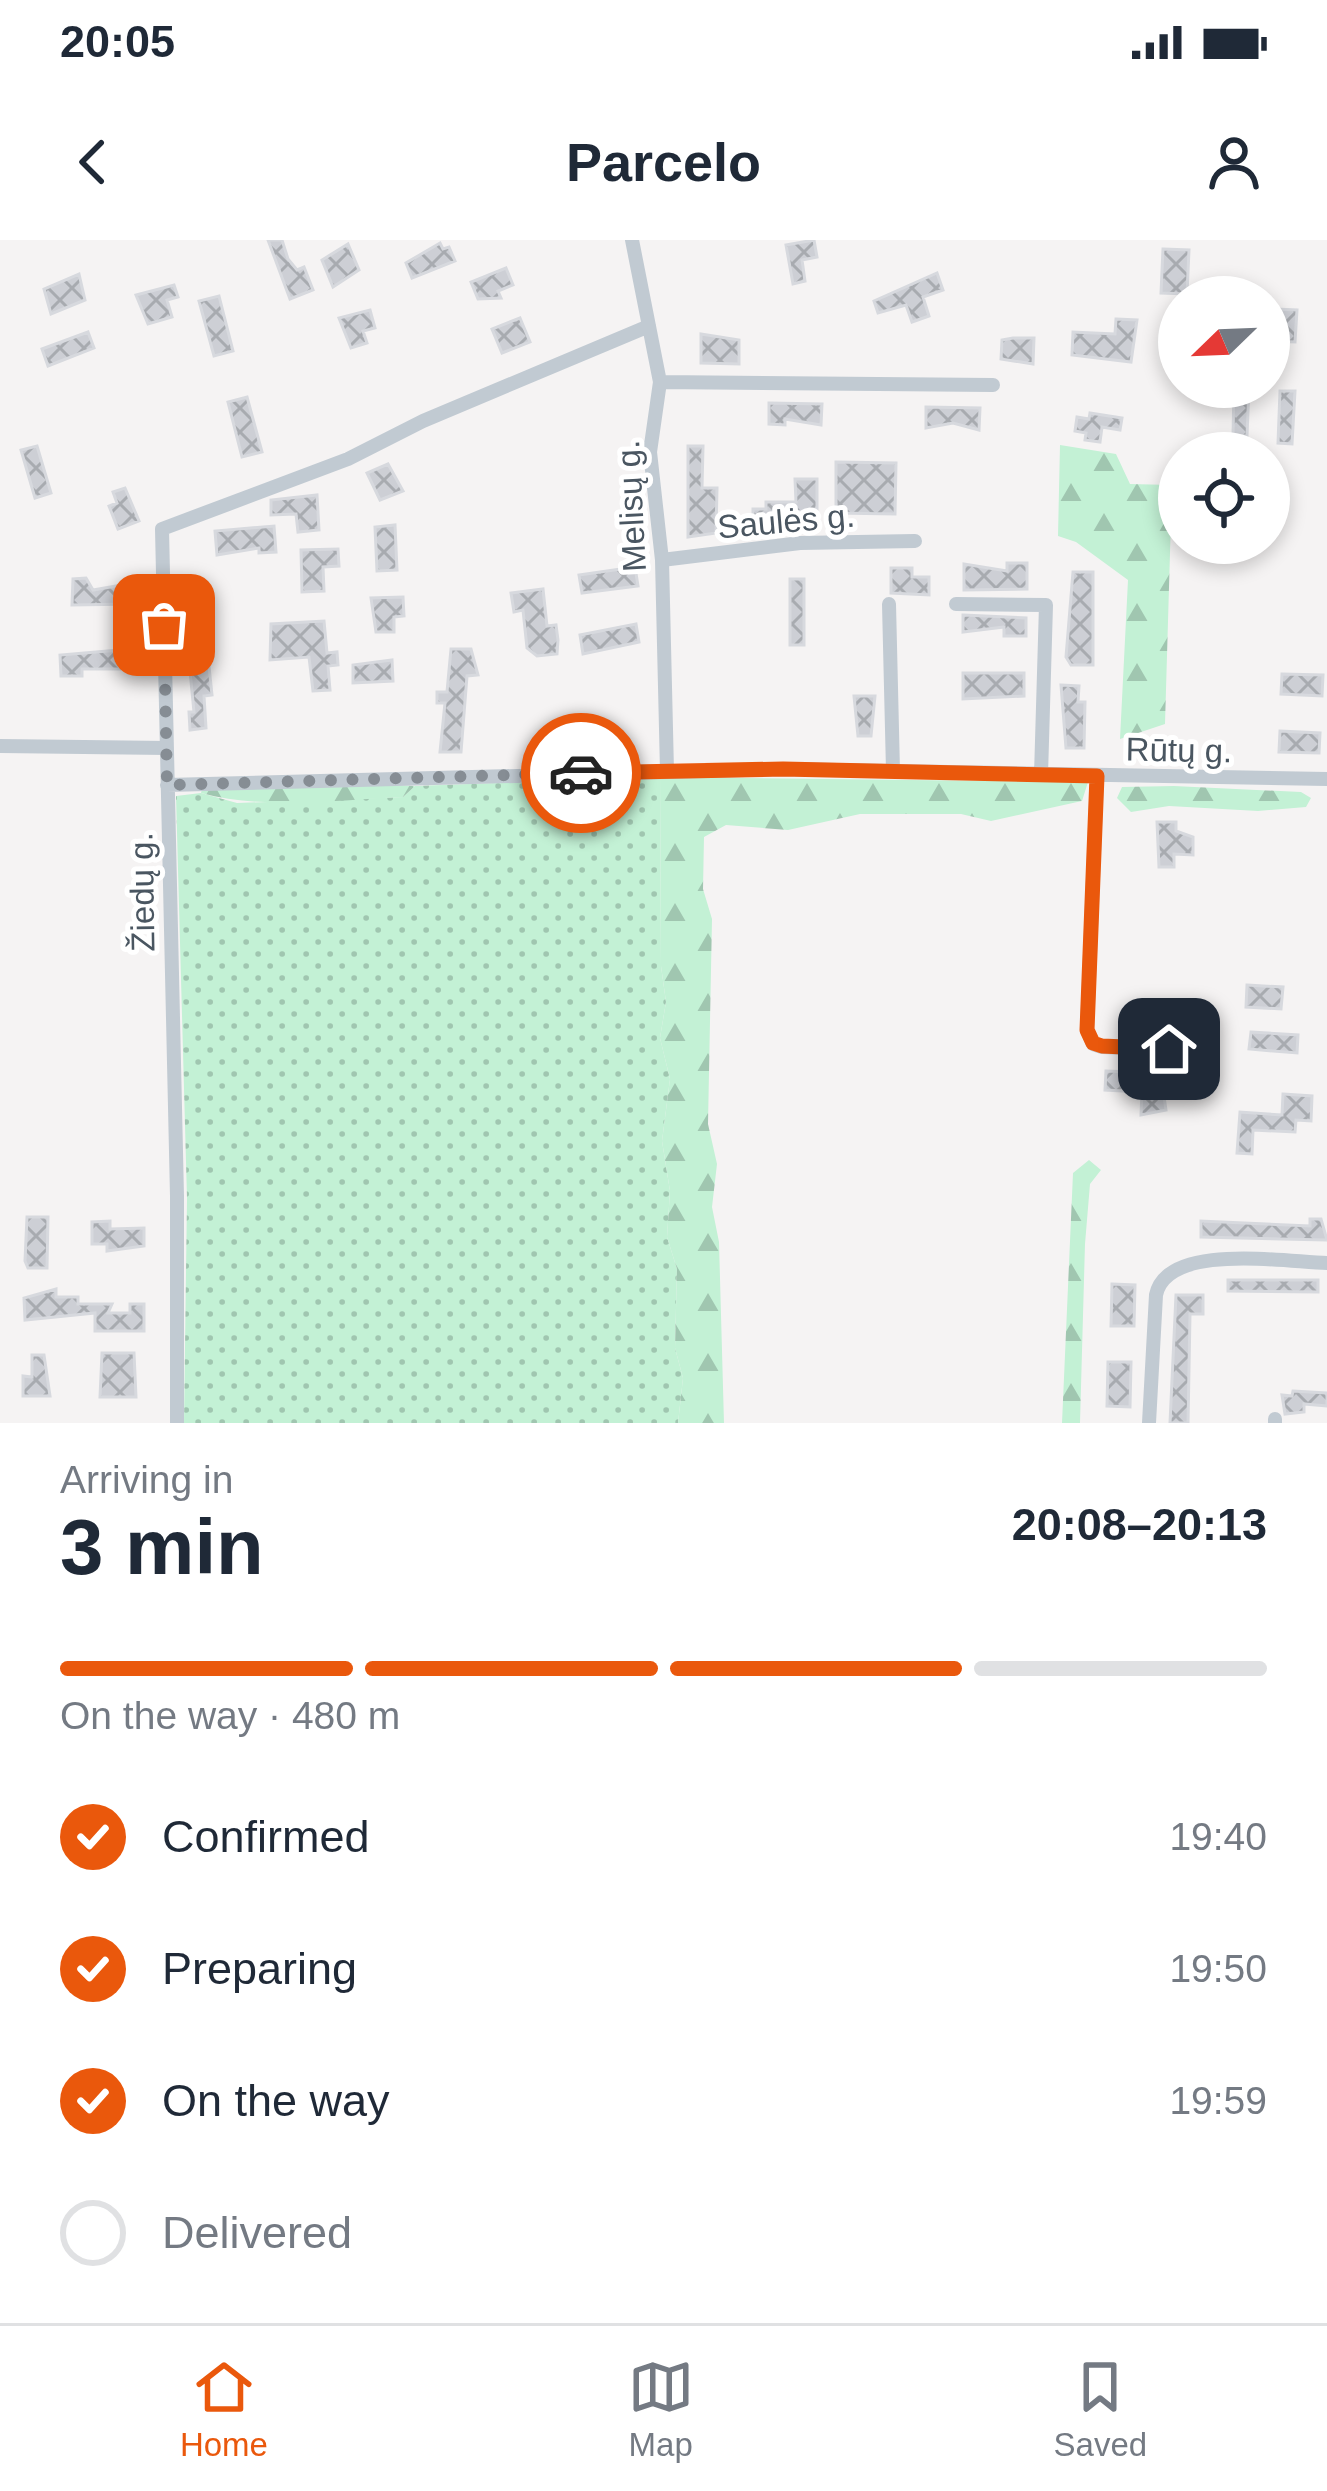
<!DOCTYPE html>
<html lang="en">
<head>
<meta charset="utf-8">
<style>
	body { margin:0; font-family:Helvetica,sans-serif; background:#f2f2f3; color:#1f2937; height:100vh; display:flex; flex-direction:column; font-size:45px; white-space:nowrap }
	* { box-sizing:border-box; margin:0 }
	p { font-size:39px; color:#747a83 }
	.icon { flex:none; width:66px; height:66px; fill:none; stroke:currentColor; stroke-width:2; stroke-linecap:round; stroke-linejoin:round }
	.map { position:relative; height:1183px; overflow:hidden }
	.sheet { display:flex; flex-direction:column; background:#fff; flex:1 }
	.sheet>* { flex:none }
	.needle { width:78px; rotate:247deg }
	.fabs { position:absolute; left:1158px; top:36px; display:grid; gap:24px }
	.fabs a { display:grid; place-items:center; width:132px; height:132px; border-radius:50%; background:#fff; box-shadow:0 6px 18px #0003; font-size:60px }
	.pin { position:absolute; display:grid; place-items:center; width:102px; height:102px; color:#fff; margin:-51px; border-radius:24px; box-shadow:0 6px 18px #0006 }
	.courier { position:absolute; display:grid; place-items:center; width:120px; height:120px; margin:-60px; border:9px solid #ea580c; border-radius:50%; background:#fff; color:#222; box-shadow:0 3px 15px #0007 }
	.overview em { font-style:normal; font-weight:700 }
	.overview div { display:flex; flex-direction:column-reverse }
	.overview { display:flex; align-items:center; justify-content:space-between; height:204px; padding:0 60px }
	h1 { font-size:78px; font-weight:700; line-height:90px }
	.bar { display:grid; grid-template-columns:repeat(4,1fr); gap:18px 12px; align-content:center; height:144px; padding:0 60px }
	.bar i { height:15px; border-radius:9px; background:#e0e1e3 }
	.bar .current { background:#ea580c }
	.bar p { grid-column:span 4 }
	ol { padding:0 60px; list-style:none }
	li { display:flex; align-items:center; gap:36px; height:132px }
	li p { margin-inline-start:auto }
	li .icon { padding:12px; border-radius:50%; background:#ea580c; color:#fff; stroke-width:4 }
	li:last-child { color:#747a83 }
	li i { width:66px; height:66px; border:6px solid #e0e1e3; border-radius:50% }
	.status { display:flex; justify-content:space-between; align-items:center; height:84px; padding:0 60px; background:#fff; direction:ltr }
	.status svg { height:33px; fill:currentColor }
	header { display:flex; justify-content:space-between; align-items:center; height:156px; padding:0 60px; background:#fff; font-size:54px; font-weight:700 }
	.tabs { display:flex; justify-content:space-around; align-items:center; height:168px; border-top:3px solid #e0e1e3; background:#fff; font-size:33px; color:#747a83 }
	.tabs a { display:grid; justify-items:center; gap:6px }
	.tabs .current { color:#ea580c }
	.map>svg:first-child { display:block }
	.grass { fill:url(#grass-dots) }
	.forest { fill:url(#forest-firs) }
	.building { fill:url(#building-cross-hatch); stroke:#d7d9de; stroke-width:3 }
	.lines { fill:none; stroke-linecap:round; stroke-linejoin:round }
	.minor { stroke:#c1cad2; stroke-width:14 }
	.done { stroke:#868d94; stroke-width:12; stroke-dasharray:0 21.6 }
	.route { stroke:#ea580c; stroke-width:15 }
	.labels { text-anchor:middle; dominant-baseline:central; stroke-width:10; stroke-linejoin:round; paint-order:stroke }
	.street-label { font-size:33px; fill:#4a5661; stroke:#fff }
</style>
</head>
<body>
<div class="status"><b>20:05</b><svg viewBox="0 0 49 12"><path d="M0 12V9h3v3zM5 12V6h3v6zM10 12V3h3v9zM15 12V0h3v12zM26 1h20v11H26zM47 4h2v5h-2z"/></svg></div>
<header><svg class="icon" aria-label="back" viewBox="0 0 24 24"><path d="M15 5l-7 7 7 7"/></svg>Parcelo<svg class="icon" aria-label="person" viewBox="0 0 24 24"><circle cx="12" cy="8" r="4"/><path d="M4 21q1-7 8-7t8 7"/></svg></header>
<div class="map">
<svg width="1327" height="1183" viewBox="0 0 1327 1183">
	<defs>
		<pattern id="grass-dots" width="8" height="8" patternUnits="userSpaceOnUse" patternTransform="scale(3)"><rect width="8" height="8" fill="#c3f1d5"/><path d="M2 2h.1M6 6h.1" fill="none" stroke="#a0c6b0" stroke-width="1.8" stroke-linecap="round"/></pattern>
		<pattern id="forest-firs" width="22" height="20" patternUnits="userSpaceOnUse" patternTransform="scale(3)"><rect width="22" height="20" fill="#c3f1d5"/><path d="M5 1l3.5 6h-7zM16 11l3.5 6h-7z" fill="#a0c6b0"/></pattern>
		<pattern id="building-cross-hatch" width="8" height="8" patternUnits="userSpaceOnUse" patternTransform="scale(3)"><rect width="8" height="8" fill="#cdcfd5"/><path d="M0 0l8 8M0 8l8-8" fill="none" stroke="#a8abb0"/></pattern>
	</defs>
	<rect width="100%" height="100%" fill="#f5f3f3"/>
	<!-- grass -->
	<path class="grass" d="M660,537L661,726L666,762L660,798L670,839L662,901L670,951L667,997L677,1029L675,1108L683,1138L678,1183H184L187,958L176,556L201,553L237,563L403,557L415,546Z"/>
	<!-- forest -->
	<path class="forest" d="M1060,205L1116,214L1130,244L1172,245L1165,484L1120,499L1128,340L1076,302L1058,296Z
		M660,537L1088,542L1082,561L991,581L961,574H860L788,590L726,585L704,597L703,649L712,679L708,884L717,924L712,967L719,1002L724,1183H678L683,1138L675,1108L677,1029L667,997L670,951L662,901L670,839L660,798L666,762L661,726Z
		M366,544L415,546L403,557C337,560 264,570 201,553L203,546Z
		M1174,546L1301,552L1311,558L1306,567L1258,571L1169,566L1131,572L1117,558L1122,547Z
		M1089,920L1101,930L1090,944L1085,1004L1080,1183H1062L1073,933Z"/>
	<!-- building -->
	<path class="building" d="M268,0H282L288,19L297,30L304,27L313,50L290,59Z
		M814,0L817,17L802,20L805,41L793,44L786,5Z
		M440,3L443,9L449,7L455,21L412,38L406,23Z
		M348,4L359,30L333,47L322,20Z
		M1163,9L1189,10L1187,54L1161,53Z
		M506,28L513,45L498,51L501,58L478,59L471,42Z
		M937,33L943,50L923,57L929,76L912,82L906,65L878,73L874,61Z
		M79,34L85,60L51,74L44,49Z
		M174,45L178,57L167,60L172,77L148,84L136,55Z
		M219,56L233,111L214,116L199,61Z
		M1274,69L1297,70L1295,102L1273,101Z
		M370,70L375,88L363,91L367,103L351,108L339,78Z
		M520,78L530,102L502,113L492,89Z
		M1116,79L1137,80L1131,122L1072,115L1073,92L1115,94Z
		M88,92L94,108L48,126L42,109Z
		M701,94L739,100V124L701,123Z
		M1013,98H1034L1033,124L1001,119L1002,100Z
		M1234,147H1249L1247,196H1233Z
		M1280,151H1295L1292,204L1278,203Z
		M247,157L262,212L242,217L228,162Z
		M769,163L822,164L821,185L785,179V185L769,184Z
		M926,167L980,168L979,190L953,183L926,188Z
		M1090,173L1122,178L1120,190L1102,187L1100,202L1085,200L1086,193L1075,191L1077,177L1089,179Z
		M37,206L51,253L35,258L21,210Z
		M688,206H703L702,248H717L716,293L688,297Z
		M836,222L896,223L895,274L836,273Z
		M388,224L403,251L380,260L367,233Z
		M795,239H817V271L780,272L781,286H753V269H766V262H796Z
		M125,248L139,281L118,289L109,266L117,263L113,252Z
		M317,255L319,290L298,292L296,274L271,275V260Z
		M395,285L397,330L377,331L375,287Z
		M274,286L276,312L259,313V308L217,315L215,291Z
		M338,309L339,326L323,327L324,351L302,352L301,310Z
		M1007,323H1027V349L964,350V324L1007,331Z
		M635,327L638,346L582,353L579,335Z
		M891,328H912V337H929V355L891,353Z
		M1073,332H1093V425H1071L1066,417Z
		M86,338L93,350L133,343L134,364L72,365L73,339Z
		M790,339H804V405H790Z
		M543,349L547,386L556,385L558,400L557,414L537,416L527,408L523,370L514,372L511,353Z
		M403,357L404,376L394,377V392H376L371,358Z
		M963,375L1026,378V396H1004V387L963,392Z
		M204,379L212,455L204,456L206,488L190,490L189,472H194L185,380Z
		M324,381L327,413L337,412L338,425L328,426L330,450L313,451L309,417L270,420L271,384Z
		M636,384L639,402L583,414L580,395Z
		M451,409H471L478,435L467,436L461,512H440L445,463H437V452H447Z
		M120,410V429H82V436H61L60,415Z
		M392,420L393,441L353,443V425Z
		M963,433H1024V456L963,459Z
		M1282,434L1323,435L1322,456L1281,454Z
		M1061,445L1079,446L1078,462H1085L1084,508H1066Z
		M854,456H875L871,496H858Z
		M1280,491L1320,493L1319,513L1279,512Z
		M1157,582H1176V591L1193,597V615L1174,614V627H1159Z
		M1247,745L1283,747L1281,769L1246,767Z
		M1251,792L1298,795L1297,813L1249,809Z
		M1106,831L1130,832L1129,842L1162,843L1166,870L1141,875L1142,852L1105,850Z
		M1283,854L1312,856L1311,881L1296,880L1295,892L1253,890L1252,914L1237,913L1240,872L1282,875Z
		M27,977H48L47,1028H28L25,1021Z
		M1310,979H1321L1327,1000L1201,997V981L1310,986Z
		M110,981V989L144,988V1006L107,1011V1004H92V982Z
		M1228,1040H1318V1052L1228,1051Z
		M1112,1044L1135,1045L1134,1086H1111Z
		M56,1049V1057H78V1064H112L108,1073H130V1064H144V1091H95V1073L25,1080L24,1058Z
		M1176,1055H1203V1074H1190L1188,1183H1170Z
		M102,1113H134L136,1157H100Z
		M32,1115H44L50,1156H23V1136L32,1137Z
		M1108,1122H1131L1130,1167L1107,1166Z
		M1293,1151L1327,1153V1166L1304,1164V1172L1285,1174L1282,1155L1292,1156Z"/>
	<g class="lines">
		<!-- minor -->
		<path class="minor" d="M632,0L660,142L650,212L662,320L667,531
			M660,142L993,145
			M662,320L800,303L915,301
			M889,364L893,531
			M956,364L1046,365L1041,535
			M0,506L167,508
			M1097,536L1087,790L1093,804L1102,807L1169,809
			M167,545L783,529L1327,539
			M177,1183V956L162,289L348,219L423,181L649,86
			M1149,1183L1156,1055C1167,1002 1285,1022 1327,1023
			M1275,1183V1179"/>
	</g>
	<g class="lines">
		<!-- done -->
		<path class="done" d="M164,385L167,545L581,533"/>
		<!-- route -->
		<path class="route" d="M581,533L783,529L1097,536L1087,790L1093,803L1102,806L1169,809"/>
	</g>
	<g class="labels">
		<!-- street labels -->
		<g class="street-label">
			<text transform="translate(631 266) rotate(-93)">Melisų g.</text>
			<text transform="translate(786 281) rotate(-5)">Saulės g.</text>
			<text transform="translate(1179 510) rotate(1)">Rūtų g.</text>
			<text transform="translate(142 652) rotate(-91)">Žiedų g.</text>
		</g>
	</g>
</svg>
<div class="fabs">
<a><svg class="needle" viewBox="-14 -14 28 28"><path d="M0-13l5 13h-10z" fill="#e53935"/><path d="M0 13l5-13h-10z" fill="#747a83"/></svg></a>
<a><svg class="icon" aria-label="locate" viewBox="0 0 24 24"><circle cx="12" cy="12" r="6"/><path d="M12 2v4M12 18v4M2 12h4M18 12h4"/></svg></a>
</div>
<div class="pin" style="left:164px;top:385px;background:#ea580c"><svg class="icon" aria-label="bag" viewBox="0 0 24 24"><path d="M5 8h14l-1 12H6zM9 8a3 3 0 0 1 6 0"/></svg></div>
<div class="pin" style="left:1169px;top:809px;background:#1f2937"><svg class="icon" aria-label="home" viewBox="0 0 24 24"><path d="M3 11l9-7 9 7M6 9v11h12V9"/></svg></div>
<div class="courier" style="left:581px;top:533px"><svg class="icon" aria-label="car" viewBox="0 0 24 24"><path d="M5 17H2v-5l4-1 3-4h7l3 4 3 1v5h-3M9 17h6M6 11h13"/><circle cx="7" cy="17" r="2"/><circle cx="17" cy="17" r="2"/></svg></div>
</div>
<section class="sheet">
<div class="overview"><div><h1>3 min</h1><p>Arriving in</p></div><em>20:08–20:13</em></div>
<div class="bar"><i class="current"></i><i class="current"></i><i class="current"></i><i></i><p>On the way · 480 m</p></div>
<ol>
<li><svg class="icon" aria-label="check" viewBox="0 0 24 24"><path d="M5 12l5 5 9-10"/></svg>Confirmed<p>19:40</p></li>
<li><svg class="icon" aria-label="check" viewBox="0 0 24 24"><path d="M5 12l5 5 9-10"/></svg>Preparing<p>19:50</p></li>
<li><svg class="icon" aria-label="check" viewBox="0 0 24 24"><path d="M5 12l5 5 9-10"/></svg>On the way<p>19:59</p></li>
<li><i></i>Delivered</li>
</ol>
</section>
<nav class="tabs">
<a class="current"><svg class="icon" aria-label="home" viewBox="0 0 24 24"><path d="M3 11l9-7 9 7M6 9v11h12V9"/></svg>Home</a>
<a><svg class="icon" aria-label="map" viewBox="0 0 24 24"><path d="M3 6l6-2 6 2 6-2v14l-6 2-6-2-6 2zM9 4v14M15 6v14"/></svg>Map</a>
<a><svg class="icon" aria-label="saved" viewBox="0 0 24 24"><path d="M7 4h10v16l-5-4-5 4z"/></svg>Saved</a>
</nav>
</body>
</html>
